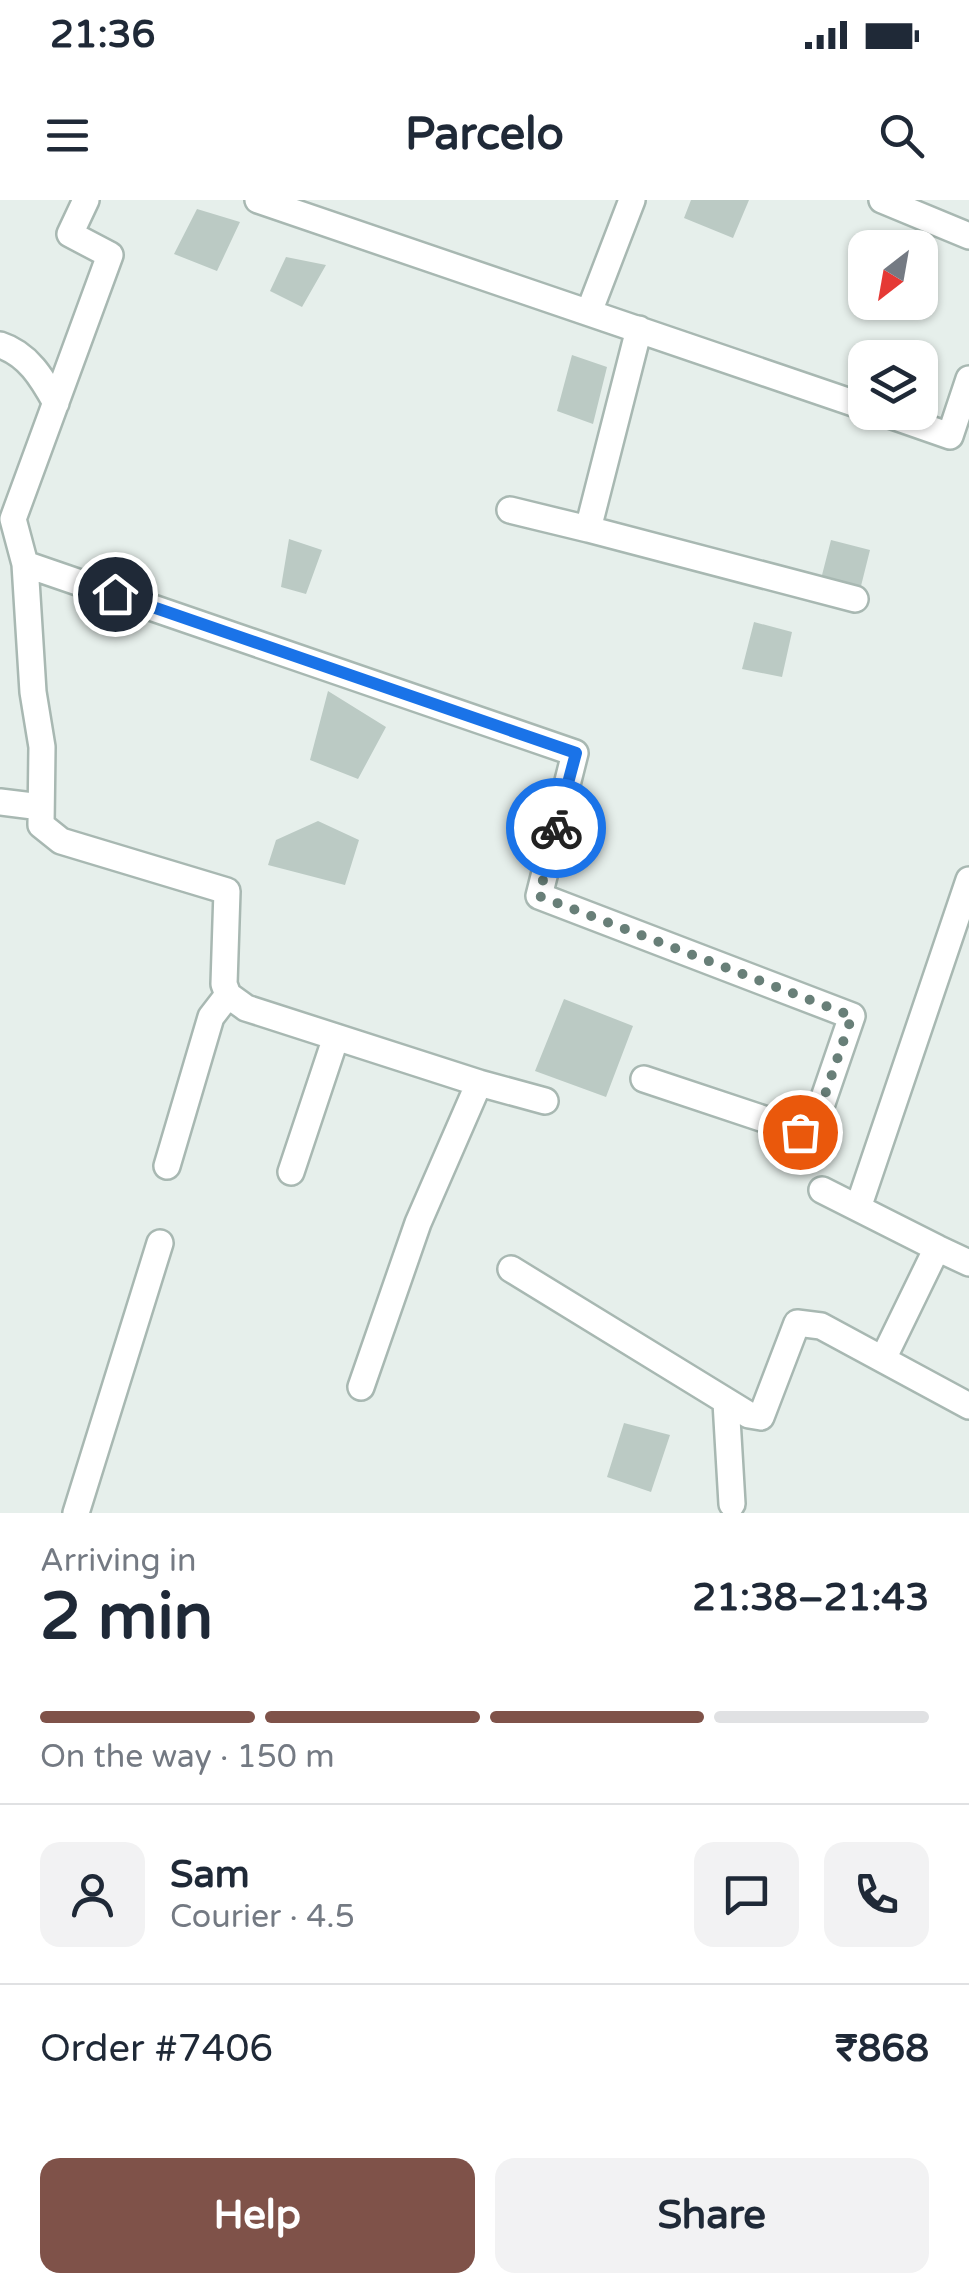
<!DOCTYPE html>
<html lang="en">
<head>
<meta charset="utf-8">
<style>
	body { margin:0; font-family:"Varela Round",sans-serif; background:#f2f2f3; color:#1f2937; height:100vh; display:flex; flex-direction:column; font-size:38px; white-space:nowrap }
	* { box-sizing:border-box; margin:0 }
	p { font-size:32px; color:#747a83 }
	.icon { flex:none; width:55px; height:55px; fill:none; stroke:currentColor; stroke-width:2; stroke-linecap:round; stroke-linejoin:round }
	.map { position:relative; height:1313px; overflow:hidden }
	.sheet { display:flex; flex-direction:column; background:#fff; flex:1 }
	.sheet>* { flex:none }
	.needle { width:65px; rotate:211deg }
	.controls { position:absolute; left:848px; top:30px; display:grid; gap:20px }
	.controls a { display:grid; place-items:center; width:90px; height:90px; border-radius:20px; background:#fff; box-shadow:0 2px 8px #0004; font-size:50px }
	.pin { position:absolute; display:grid; place-items:center; width:85px; height:85px; color:#fff; margin:-42px; border:5px solid #fff; border-radius:50%; box-shadow:0 2px 10px #0007 }
	.courier { position:absolute; display:grid; place-items:center; width:100px; height:100px; margin:-50px; border:8px solid #1a73e8; border-radius:50%; background:#fff; color:#222; box-shadow:0 2px 12px #0007 }
	.summary em { font-style:normal; font-weight:700 }
	.summary div { display:flex; flex-direction:column-reverse }
	.summary { display:flex; align-items:center; justify-content:space-between; height:170px; padding:0 40px }
	h1 { font-size:65px; font-weight:700; line-height:75px }
	.bar { display:grid; grid-template-columns:repeat(4,1fr); gap:15px 10px; align-content:center; height:120px; padding:0 40px }
	.bar i { height:12px; border-radius:8px; background:#e0e1e3 }
	.bar .on { background:#7f5249 }
	.bar p { grid-column:span 4 }
	.line { display:flex; align-items:center; gap:25px; padding:0 40px; border-top:2px solid #e0e1e3 }
	.line div { flex:1 }
	.round { display:grid; place-items:center; flex:none; width:105px; height:105px; border-radius:20px; background:#f2f2f3 }
	.cta { display:flex; gap:20px; margin-top:auto; padding:20px 40px }
	.cta a { flex:1; height:115px; border-radius:20px; background:#7f5249; color:#fff; font-size:40px; font-weight:700; line-height:115px; text-align:center }
	.cta a+a { background:#f2f2f3; color:#1f2937 }
	.status { display:flex; justify-content:space-between; align-items:center; height:70px; padding:0 50px; background:#fff; direction:ltr }
	.status svg { height:28px; fill:currentColor }
	header { display:flex; justify-content:space-between; align-items:center; height:130px; padding:0 40px; background:#fff; font-size:45px; font-weight:700 }
	.map>svg:first-child { display:block }
	.building { fill:#bbcac4 }
	.lines { fill:none; stroke-linecap:round; stroke-linejoin:round }
	.street-casing { stroke:#a8b8b2; stroke-width:30 }
	.street { stroke:#fff; stroke-width:25 }
	.done { stroke:#687f78; stroke-width:10; stroke-dasharray:0 18 }
	.route { stroke:#1a73e8; stroke-width:12 }
</style>
</head>
<body>
<div class="status"><b>21:36</b><svg viewBox="0 0 49 12"><path d="M0 12V9h3v3zM5 12V6h3v6zM10 12V3h3v9zM15 12V0h3v12zM26 1h20v11H26zM47 4h2v5h-2z"/></svg></div>
<header><svg class="icon" aria-label="menu" viewBox="0 0 24 24"><path d="M4 6h16M4 12h16M4 18h16"/></svg>Parcelo<svg class="icon" aria-label="search" viewBox="0 0 24 24"><circle cx="10" cy="10" r="6"/><path d="M15 15l6 6"/></svg></header>
<div class="map">
<svg width="969" height="1313" viewBox="0 0 969 1313">
	<rect width="100%" height="100%" fill="#e6efeb"/>
	<!-- building -->
	<path class="building" d="M691,0H749L733,38L684,18Z
		M197,9L240,22L217,71L174,54Z
		M286,57L326,65L302,107L270,91Z
		M572,155L607,167L593,224L557,211Z
		M289,339L322,350L306,394L281,387Z
		M831,340L870,350L861,386L821,379Z
		M754,422L792,432L782,477L742,469Z
		M328,491L386,527L358,579L310,560Z
		M318,621L359,640L345,685L268,665L276,640Z
		M564,799L633,826L606,897L535,871Z
		M624,1223L670,1235L651,1292L607,1277Z"/>
	<g class="lines">
		<defs>
			<path id="street" d="M86,0L70,34L110,55L13,319L25,364L33,492L42,547L41,625L61,641L227,691L224,784L228,795L246,808L479,883L418,1023L361,1187
				M258,0L865,207
				M882,0L969,36
				M589,112L632,0
				M639,129L588,329L855,399
				M0,145C28,154 42,178 56,203
				M881,212L950,236L969,179
				M510,310L588,329
				M25,364L575,553L539,696L852,816L817,918L813,927L800,931L644,879
				M0,602L41,607
				M479,883L545,901
				M167,966L211,817L228,795
				M291,972L336,837
				M822,990L937,1048L883,1159
				M858,1008L969,680
				M937,1048L969,1063
				M511,1069L749,1215L761,1217L797,1123L821,1126L969,1206
				M726,1202L732,1304
				M76,1313L160,1043"/>
		</defs>
		<!-- street casing -->
		<use href="#street" class="street-casing"/>
		<!-- street -->
		<use href="#street" class="street"/>
	</g>
	<g class="lines">
		<!-- done -->
		<path class="done" d="M556,628L539,696L852,816L817,918L813,926L800,932"/>
		<!-- route -->
		<path class="route" d="M115,394L576,553L556,628"/>
	</g>
</svg>
<div class="controls">
<a><svg class="needle" viewBox="-14 -14 28 28"><path d="M0-13l5 13h-10z" fill="#e53935"/><path d="M0 13l5-13h-10z" fill="#747a83"/></svg></a>
<a><svg class="icon" aria-label="layers" viewBox="0 0 24 24"><path d="M12 4l9 5-9 5-9-5zM3 14l9 5 9-5"/></svg></a>
</div>
<div class="pin" style="left:800px;top:932px;background:#ea580c"><svg class="icon" aria-label="bag" viewBox="0 0 24 24"><path d="M5 8h14l-1 12H6zM9 8a3 3 0 0 1 6 0"/></svg></div>
<div class="pin" style="left:115px;top:394px;background:#1f2937"><svg class="icon" aria-label="home" viewBox="0 0 24 24"><path d="M3 11l9-7 9 7M6 9v11h12V9"/></svg></div>
<div class="courier" style="left:556px;top:628px"><svg class="icon" aria-label="bike" viewBox="0 0 24 24"><circle cx="6" cy="16" r="4"/><circle cx="18" cy="16" r="4"/><path d="M6 16l4-8h5l3 8M10 8l3 8H6M13 5h3"/></svg></div>
</div>
<section class="sheet">
<div class="summary"><div><h1>2 min</h1><p>Arriving in</p></div><em>21:38–21:43</em></div>
<div class="bar"><i class="on"></i><i class="on"></i><i class="on"></i><i></i><p>On the way · 150 m</p></div>
<div class="line" style="height:180px"><a class="round"><svg class="icon" aria-label="person" viewBox="0 0 24 24"><circle cx="12" cy="8" r="4"/><path d="M4 21q1-7 8-7t8 7"/></svg></a><div><b>Sam</b><p>Courier · 4.5</p></div><a class="round"><svg class="icon" aria-label="chat" viewBox="0 0 24 24"><path d="M4 5h16v11H9l-5 4z"/></svg></a><a class="round"><svg class="icon" aria-label="phone" viewBox="0 0 24 24"><path d="M5 4h4l2 5-3 2q2 4 5 5l2-3 5 2v4C11 20 4 13 5 4z"/></svg></a></div>
<div class="line" style="height:130px"><div>Order #7406</div><b>₹868</b></div>
<div class="cta"><a>Help</a><a>Share</a></div>
</section>
</body>
</html>
